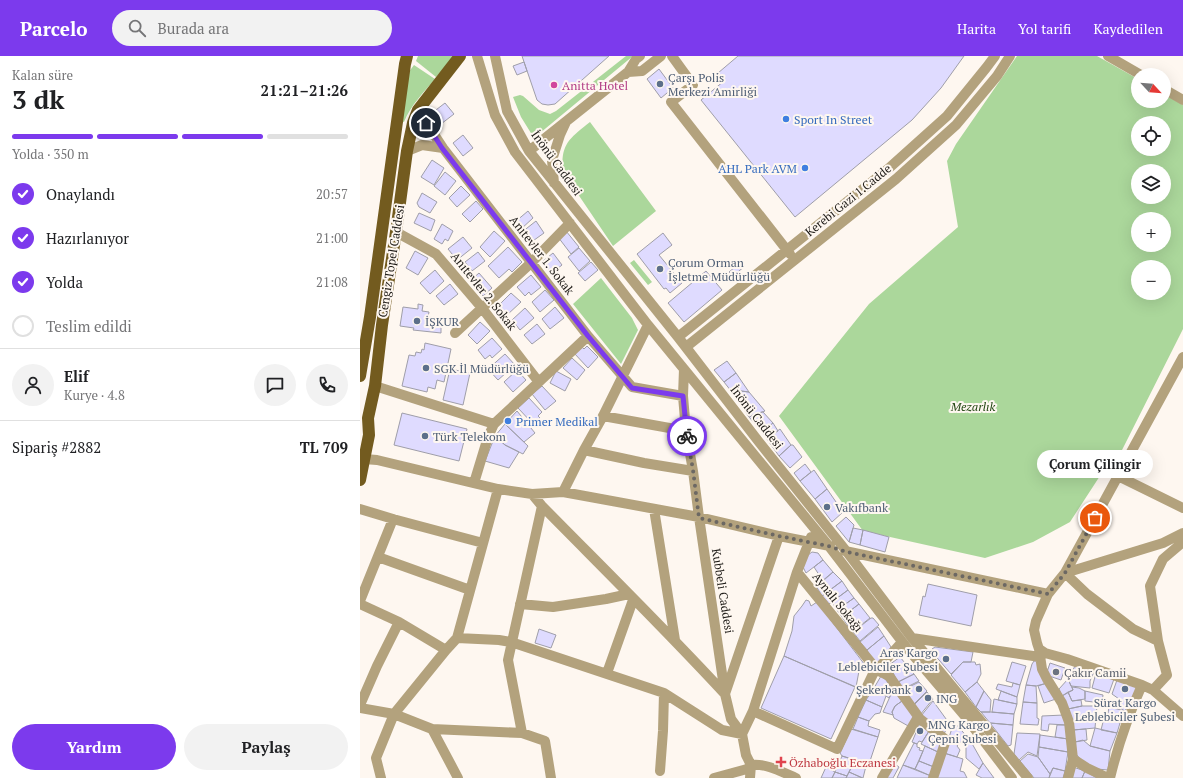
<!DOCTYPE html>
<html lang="tr">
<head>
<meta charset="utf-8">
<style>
	body { margin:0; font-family:"PT Serif",serif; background:#f2f2f2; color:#202124; height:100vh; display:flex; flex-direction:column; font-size:15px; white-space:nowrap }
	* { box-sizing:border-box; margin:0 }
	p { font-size:13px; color:#757577 }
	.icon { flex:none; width:22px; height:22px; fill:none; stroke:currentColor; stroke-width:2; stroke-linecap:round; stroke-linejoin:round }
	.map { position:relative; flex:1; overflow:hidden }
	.side { display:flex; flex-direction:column; background:#fff; width:360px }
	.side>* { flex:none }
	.needle { width:26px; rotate:116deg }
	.tools { position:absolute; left:771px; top:12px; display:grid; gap:8px }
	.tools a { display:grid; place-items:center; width:40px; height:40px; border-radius:50%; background:#fff; box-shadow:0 4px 16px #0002; font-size:20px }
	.pin { position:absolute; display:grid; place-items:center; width:34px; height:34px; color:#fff; margin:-17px; border:2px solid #fff; border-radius:50%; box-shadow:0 1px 4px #0007 }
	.courier { position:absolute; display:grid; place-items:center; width:40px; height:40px; margin:-20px; border:3px solid #7c3aed; border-radius:50%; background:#fff; color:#222; box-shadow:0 1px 5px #0007 }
	.bubble { position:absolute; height:28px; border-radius:14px; background:#fff; box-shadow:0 4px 16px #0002; font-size:13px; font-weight:800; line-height:28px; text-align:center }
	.overview em { font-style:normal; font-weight:800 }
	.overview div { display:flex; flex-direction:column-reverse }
	.overview { display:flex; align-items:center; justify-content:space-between; height:68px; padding:0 12px }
	h1 { font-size:26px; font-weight:800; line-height:30px }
	.bar { display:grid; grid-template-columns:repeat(4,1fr); gap:6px 4px; align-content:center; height:48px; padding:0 12px }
	.bar i { height:5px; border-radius:3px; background:#e0e0e0 }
	.bar .selected { background:#7c3aed }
	.bar p { grid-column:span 4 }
	.line { display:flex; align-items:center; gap:10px; padding:0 12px; border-top:1px solid #e0e0e0 }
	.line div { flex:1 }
	.round { display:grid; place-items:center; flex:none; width:42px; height:42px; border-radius:21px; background:#f2f2f2 }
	ol { padding:0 12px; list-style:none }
	li { display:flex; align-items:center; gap:12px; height:44px }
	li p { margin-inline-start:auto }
	li .icon { padding:4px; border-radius:50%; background:#7c3aed; color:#fff; stroke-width:4 }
	li:last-child { color:#757577 }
	li i { width:22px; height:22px; border:2px solid #e0e0e0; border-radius:50% }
	.cta { display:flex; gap:8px; margin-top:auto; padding:8px 12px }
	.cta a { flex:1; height:46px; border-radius:24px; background:#7c3aed; color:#fff; font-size:16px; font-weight:800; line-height:46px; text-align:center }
	.cta a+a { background:#f2f2f2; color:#202124 }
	header { display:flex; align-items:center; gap:24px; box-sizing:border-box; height:56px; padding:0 20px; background:#7c3aed; color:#fff }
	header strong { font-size:19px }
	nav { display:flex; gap:22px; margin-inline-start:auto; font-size:14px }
	.search { width:280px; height:36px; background:#f2f2f2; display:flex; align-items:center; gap:10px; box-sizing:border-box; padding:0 14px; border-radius:22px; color:#757577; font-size:15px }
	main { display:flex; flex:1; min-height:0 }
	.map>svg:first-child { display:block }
	.green { fill:#abd79b; fill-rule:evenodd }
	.building { fill:#dfdbff; stroke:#9f9ea9 }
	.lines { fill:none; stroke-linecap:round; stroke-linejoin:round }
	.minor { stroke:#b3a27d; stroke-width:10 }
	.major { stroke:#735b1f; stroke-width:12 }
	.done { stroke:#6c6863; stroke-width:4; stroke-dasharray:0 7.2 }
	.route { stroke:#7c3aed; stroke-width:5 }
	.service-dot { fill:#5c6f8a; stroke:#fef7f0; stroke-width:1.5 }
	.hotel-dot { fill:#d1479c; stroke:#fef7f0; stroke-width:1.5 }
	.shop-dot { fill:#3f7fe0; stroke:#fef7f0; stroke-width:1.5 }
	.worship-dot { fill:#6b7280; stroke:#fef7f0; stroke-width:1.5 }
	.health-dot { fill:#e0444e; stroke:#fef7f0; stroke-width:1.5 }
	.labels { text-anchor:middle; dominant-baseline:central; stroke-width:4; stroke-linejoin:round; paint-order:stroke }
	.service-label { font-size:12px; fill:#4e5e75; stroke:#fef7f0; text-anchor:start }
	.hotel-label { font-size:12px; fill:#b23c85; stroke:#fef7f0; text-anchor:start }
	.shop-label { font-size:12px; fill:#366cbe; stroke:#fef7f0; text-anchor:start }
	.street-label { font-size:12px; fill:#1e1b17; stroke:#fef7f0 }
	.park-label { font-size:12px; font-style:italic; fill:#224612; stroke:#fef7f0 }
	.worship-label { font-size:12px; fill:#5b616d; stroke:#fef7f0; text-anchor:start }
	.health-label { font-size:12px; fill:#be3a42; stroke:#fef7f0; text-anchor:start }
</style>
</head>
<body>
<header>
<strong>Parcelo</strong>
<div class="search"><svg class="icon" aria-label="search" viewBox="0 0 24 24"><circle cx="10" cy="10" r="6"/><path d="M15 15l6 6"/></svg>Burada ara</div>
<nav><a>Harita</a><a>Yol tarifi</a><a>Kaydedilen</a></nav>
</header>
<main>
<section class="side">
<div class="overview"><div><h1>3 dk</h1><p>Kalan süre</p></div><em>21:21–21:26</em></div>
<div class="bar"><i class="selected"></i><i class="selected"></i><i class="selected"></i><i></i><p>Yolda · 350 m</p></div>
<ol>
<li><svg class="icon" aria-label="check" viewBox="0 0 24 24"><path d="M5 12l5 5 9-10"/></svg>Onaylandı<p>20:57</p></li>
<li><svg class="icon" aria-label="check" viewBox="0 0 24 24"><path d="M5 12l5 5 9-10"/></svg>Hazırlanıyor<p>21:00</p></li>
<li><svg class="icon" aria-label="check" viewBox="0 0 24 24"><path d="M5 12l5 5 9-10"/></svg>Yolda<p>21:08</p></li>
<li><i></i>Teslim edildi</li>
</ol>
<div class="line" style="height:72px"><a class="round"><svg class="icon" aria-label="person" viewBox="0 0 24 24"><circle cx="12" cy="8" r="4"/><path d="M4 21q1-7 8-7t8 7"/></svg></a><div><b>Elif</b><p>Kurye · 4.8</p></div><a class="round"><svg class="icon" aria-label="chat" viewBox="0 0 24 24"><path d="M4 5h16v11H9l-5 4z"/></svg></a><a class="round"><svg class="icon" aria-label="phone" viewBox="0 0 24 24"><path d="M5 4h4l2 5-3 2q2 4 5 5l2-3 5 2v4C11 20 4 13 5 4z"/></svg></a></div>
<div class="line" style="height:52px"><div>Sipariş #2882</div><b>TL 709</b></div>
<div class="cta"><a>Yardım</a><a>Paylaş</a></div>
</section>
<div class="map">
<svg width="823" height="722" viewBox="0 0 823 722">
	<rect width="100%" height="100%" fill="#fef7f0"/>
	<!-- green -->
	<path class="green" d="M58,0H95L76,21L56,5Z
		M266,0H273L174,82L161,61L153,41L160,39L163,40L179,54L190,58L196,55Z
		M657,0H737L778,23V45H804V38L823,49V273L760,398L749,406L710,466L673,486L625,502L503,475L419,360L509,248L598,171L587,105L596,88ZM778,67H804V93H778ZM778,115H804V141H778ZM778,163H804V189H778ZM778,211H804V237H778Z
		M54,9L75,23C63,37 51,49 44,66L41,65L48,17Z
		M230,66L296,155L253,190L203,116C200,88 210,82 230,66Z
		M274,204L292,226L288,229L270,207Z
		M241,222L272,262L278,274L261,308L213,248Z"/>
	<!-- building -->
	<path class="building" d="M162,0H249L195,48L188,49L182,48L177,44Z
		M378,0H604L581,32L552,64L435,161L341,44L364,25L358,17Z
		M164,6L167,15L157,19L153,10Z
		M299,13L313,32L301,42L287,23Z
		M85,47L94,58L81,68L72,57Z
		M103,79L113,92L103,100L93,87Z
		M72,104L84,112L74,129L61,121Z
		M85,116L96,125L85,139L74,130Z
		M101,130L110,139L97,151L89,142Z
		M62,137L77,146L70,157L59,151L57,147Z
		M116,145L123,153L110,166L102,158Z
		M168,155L173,162L161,173L155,166Z
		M59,157L75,164L71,175L54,167Z
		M176,165L184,177L170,187L162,176Z
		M82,168L93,175L88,185L85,183L82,188L74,183Z
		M134,175L145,185L130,201L120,191Z
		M206,175L219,191L211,198L198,181Z
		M303,177L312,189L299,199L322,227L310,237L306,232L304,233L277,198Z
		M103,181L112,192L97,204L88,193Z
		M148,191L162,206L152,216L149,213L139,222L128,210Z
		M219,192L230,205L219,215L208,201Z
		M55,195L68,202L58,219L46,212Z
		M118,196L125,205L112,215L105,206Z
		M193,197L202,209L192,217L182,206Z
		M231,206L238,214L225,225L218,217Z
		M381,206L385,210L373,220L369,216Z
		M75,214L84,225L70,238L60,227Z
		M346,215L362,234L324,266L308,247Z
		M119,217L132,232L123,240L110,225Z
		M171,219L181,231L171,239L169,236L165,240L157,231Z
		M90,228L98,238L84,249L76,240Z
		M185,234L194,244L180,256L172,246Z
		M151,237L161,246L147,259L138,250Z
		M58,248L63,249L62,255L69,256L68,261L74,262L73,268L81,269V277L53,274L54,272L40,270L43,251L58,253Z
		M195,251L204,262L190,273L182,263Z
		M165,252L174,262L160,274L152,264Z
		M120,266L130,275L117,288L108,279Z
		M177,268L185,278L172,288L164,279Z
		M132,282L142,293L132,302L130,299L125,303L118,294Z
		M65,287L91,293L84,326L77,324L75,333L68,331L67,336L42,330L49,299L55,300L56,296L61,297L62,293L64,294Z
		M221,290L224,293L227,290L238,301L228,312L214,297Z
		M145,298L155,309L138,324L128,313Z
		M212,302L225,314L217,324L203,312Z
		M367,305L376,317L364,326L354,314Z
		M90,313L110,317L103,349L83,344Z
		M157,314L166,324L153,336L144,326Z
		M196,315L211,323L205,335L190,327Z
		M376,317L389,336L381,335L375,340L364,326Z
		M182,330L196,345L185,354L172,338Z
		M381,335L389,336L405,355L395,358L389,361L375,340Z
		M169,342L182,356L178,360L180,362L173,368L158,352Z
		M157,355L175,377L164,386L145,368Z
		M403,356L413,367L402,376L389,361L395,358Z
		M42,357L107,373L99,405L34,389Z
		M413,367L418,375L407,383L402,376Z
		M145,368L168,390L163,398L145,389L135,380Z
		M420,373L431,389L419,400L407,383Z
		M135,380L145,389L159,396L149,412L125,405Z
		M431,389H433L442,401L430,412L419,400Z
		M445,408L451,416L440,425L434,417Z
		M454,414L467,433L455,443L440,425Z
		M467,433L483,456L472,466L455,443Z
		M486,461L494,469L489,486L476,470Z
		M493,472L503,474L500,489L489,486Z
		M503,474L529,481L525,496L500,489Z
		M452,496L458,497L463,504L446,517L443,511L444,502Z
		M463,504L473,516L463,525L454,511Z
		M473,516L482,525L462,540L456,530Z
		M482,525L488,534L469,548L462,540Z
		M568,528L617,539L611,570L559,559L563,540L565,541Z
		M488,534L494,542L477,554L472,546Z
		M494,542L499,548L482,561L477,554Z
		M446,544L449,545L451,550L457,546L505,609L499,615L496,631L424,600L432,575L434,560L442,550Z
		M499,548L510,562L492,576L482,561Z
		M511,562H513L519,569L500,585L493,576Z
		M518,571L524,580L507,594L500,586Z
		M179,573L196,579L191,592L175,587Z
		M524,580L531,591L521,609L511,603L507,594Z
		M575,591L613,596L611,606H603L591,618L573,597L572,593Z
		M424,600L495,631L471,683L401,652Z
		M540,601L554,618L538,626L529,609Z
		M674,605H678L687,627L676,630L666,629L672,608Z
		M603,606H615L616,609L620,608L621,618L617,626L605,636L591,619Z
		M652,606L666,610L660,629L646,625Z
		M690,607L705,612L701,624L686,619Z
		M715,610L734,616L730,625V632L711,630L708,623Z
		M736,617L754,623L749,637L732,632Z
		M554,618L559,625L543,633L538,626Z
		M521,620L526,624L533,634L529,642L514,632Z
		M708,623L713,634L702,640L699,633Z
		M757,624L778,631L765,655L757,650L759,643L752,638Z
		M559,626L567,635L553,649L543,634Z
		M617,626L624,635L616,651L605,636Z
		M653,627L660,629L657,641L636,633L638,628L652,631Z
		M687,627L696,643L684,647L678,630Z
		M666,629L676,630L677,647L663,646Z
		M712,631L719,632L725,635V643L712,645L708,636L713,634Z
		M514,632L526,640L522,651L506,644Z
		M533,634L542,645L535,650L532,656L533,659L523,656Z
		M624,635L631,644L630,656H621L616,651Z
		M641,635L657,641V648L638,644Z
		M725,635L743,639L742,647L725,645Z
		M567,636L573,643L560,659L553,650Z
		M708,636L712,645L721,644L722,650L708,653L702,640Z
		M634,643L657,648L654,658L632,656Z
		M506,644L522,651L520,657L515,658L509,665L498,661Z
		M542,645L555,661L550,671L534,662L532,656L535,650Z
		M573,645L589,667L584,678L561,660Z
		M663,646L677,647V662L679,663L678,669L660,668Z
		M722,650H737L735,672L713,674L708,653Z
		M749,651L765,655L767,659L762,667L747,663Z
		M621,656H630L654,658L653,669L630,667Z
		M704,659L707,669L689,668L688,675L681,674L682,660Z
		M498,661L509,665L508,670L520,674L518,681L493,673Z
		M744,662L760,667L757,677L741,674Z
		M594,666L610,684L606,689L600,686L597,690L600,694L597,701L584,697Z
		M560,667L569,675L562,686L559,685L557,688L552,686Z
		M630,667L653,669L651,689L648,690Z
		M697,669H707L708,683L695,681Z
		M735,672L757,677L750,695L730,690Z
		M491,673L518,681L508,711L506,710L503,722L489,716L495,704L482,700L480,697Z
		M726,673L727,684L715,686L713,674Z
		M569,675L582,686L578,696L561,688Z
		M657,677L680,678L677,700L668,696L659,704L654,698Z
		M680,679L708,683V696L679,691Z
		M610,684L623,707L619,713L606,702V689Z
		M723,684L730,690L750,695L748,714L737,713L722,705L716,698L715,686Z
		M554,687L557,688V691L560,692L559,694L563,695L555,713L543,709Z
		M565,690L578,696L574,711L559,705Z
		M679,691L708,696L705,715L693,712L690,718L678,701Z
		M584,697L603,703L600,715L604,716L607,722H576Z
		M668,698L678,701L690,718L689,722H674L660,705Z
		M482,700L495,704L487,720L475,716Z
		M559,705L574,711L571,720L555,713Z
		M533,707L539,711L533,722H526Z
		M623,707L634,722H622L616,719Z
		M543,709L571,720V722H537Z
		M466,711L475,716L472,722H461Z
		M713,711L725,715L722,722H710Z
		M693,712L705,715L703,722H689Z
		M725,715L737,722H722Z
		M475,716L487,720L486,722H472Z
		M489,716L502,722H486Z"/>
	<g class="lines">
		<!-- minor -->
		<path class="minor" d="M117,0L135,59L155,96L288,269L468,489L547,592L604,659L652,722
			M135,0L147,55L169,95L318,281L399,386L487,496L552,582L668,722
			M312,0L333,29L311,46L430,198
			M748,0L781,19
			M268,16L282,15L301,0
			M804,33L823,44
			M58,54L83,92L228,280L272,331L323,340
			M47,95L62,89L83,92
			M169,95L268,16L276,3L280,0
			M194,127L192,104L200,79L206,66
			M36,176L76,198L122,252L178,325
			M95,277L172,206L210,167
			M318,281L528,113L587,60L626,12L635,0
			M326,291L536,123L596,69L637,20L650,0
			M823,301L705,517L688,538L676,565L674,574L677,587L679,593L685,597L707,603L782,629L793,634L823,660
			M324,313L323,340L326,375L333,415L339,461L365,638L371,663L382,678L386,699L391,709L390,722
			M15,330L134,368
			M243,360L326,375
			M224,394L284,407L333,415
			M4,403L17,404L138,433L172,438L203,436L339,461L419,480L470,490
			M758,420L823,452
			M114,427L128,381L134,368L228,280
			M203,436L224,394L243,360L288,269
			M172,438L182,450C243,512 306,574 365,638L419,480
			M0,453L33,463L123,487
			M294,453L315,584
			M485,495L688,538
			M18,501L110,534
			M437,516L517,614L529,620L560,663L586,684L573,722
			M0,545L33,463
			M0,548L39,566L86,594
			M160,548L193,551L246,543L269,538
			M97,582L139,584L151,586L304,637L362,674L382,678L393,655L437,516L451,481
			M552,582L680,601
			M798,585L773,573L727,538L705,517L803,487L823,477
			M679,593L682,613L687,623L702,647L709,666L713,703L708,722
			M247,617L273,544
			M793,634L807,619L798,585L790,530L803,503L823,486
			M0,649L17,610L39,566
			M0,652L34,658L72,673L162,677L185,685L191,722
			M393,655L477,693L513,618L542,586
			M72,673L98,722
			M162,677L148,604L182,450
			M713,703L727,712L748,722
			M391,709C406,707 422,716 436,722
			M300,715L303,675L304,637
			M21,722L16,702L34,658L86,594L97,582L138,433
			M354,722L387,713L391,709
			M522,722L558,661
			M750,722C758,689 768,660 782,629"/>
		<!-- major -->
		<path class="major" d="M0,320L10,261L45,8L47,0
			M0,424L9,379L8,362L15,330L22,269L36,176L47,95L53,67L58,54L100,0"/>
	</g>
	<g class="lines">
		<!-- done -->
		<path class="done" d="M327,380L333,414L339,462L419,480L468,490L487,496L688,538L705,517L735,462"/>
		<!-- route -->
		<path class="route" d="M66,67L82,92L228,280L272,332L323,340L327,380"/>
	</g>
	<!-- markers -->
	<g class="service-dot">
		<circle cx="300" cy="28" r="4"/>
		<circle cx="300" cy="213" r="4"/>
		<circle cx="57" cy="265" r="4"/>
		<circle cx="66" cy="312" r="4"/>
		<circle cx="65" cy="380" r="4"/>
		<circle cx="467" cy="451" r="4"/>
		<circle cx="586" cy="603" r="4"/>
		<circle cx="559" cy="633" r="4"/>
		<circle cx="765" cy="633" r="4"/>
		<circle cx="568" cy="642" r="4"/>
		<circle cx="560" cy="675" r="4"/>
	</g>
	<circle class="hotel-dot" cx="194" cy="29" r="4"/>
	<g class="shop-dot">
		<circle cx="426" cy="63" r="4"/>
		<circle cx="445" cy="112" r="4"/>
		<circle cx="148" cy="365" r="4"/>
	</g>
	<circle class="worship-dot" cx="696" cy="616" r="4"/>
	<path class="health-dot" d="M419 700h4v4h4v4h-4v4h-4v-4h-4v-4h4z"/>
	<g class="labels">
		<!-- service labels -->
		<g class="service-label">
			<text x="308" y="21">Çarşı Polis<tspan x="308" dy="14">Merkezi Amirliği</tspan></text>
			<text x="308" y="206">Çorum Orman<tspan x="308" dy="14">İşletme Müdürlüğü</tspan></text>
			<text x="65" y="265">İŞKUR</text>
			<text x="74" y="312">SGK İl Müdürlüğü</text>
			<text x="73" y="380">Türk Telekom</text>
			<text x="475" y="451">Vakıfbank</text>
			<text x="578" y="596" text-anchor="end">Aras Kargo<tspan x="578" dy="14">Leblebiciler Şubesi</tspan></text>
			<text x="551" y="633" text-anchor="end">Şekerbank</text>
			<text x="576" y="642">ING</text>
			<text x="765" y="646" text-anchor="middle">Sürat Kargo<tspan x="765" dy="14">Leblebiciler Şubesi</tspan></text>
			<text x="568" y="668">MNG Kargo<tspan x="568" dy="14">Çepni Şubesi</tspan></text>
		</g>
		<!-- hotel labels -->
		<g class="hotel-label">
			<text x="202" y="29">Anitta Hotel</text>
		</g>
		<!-- shop labels -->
		<g class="shop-label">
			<text x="434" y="63">Sport In Street</text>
			<text x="437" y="112" text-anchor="end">AHL Park AVM</text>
			<text x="156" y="365">Primer Medikal</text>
		</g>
		<!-- street labels -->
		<g class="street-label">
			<text transform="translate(197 107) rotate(54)">İnönü Caddesi</text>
			<text transform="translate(488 144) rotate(-39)">Kerebi Gazi 1.Cadde</text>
			<text transform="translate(182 199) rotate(52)">Anıtevler 1. Sokak</text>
			<text transform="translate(31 205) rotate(-81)">Cengiz Topel Caddesi</text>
			<text transform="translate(124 235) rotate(51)">Anıtevler 2. Sokak</text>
			<text transform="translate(397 361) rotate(52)">İnönü Caddesi</text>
			<text transform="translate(363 535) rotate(81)">Kubbeli Caddesi</text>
			<text transform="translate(478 546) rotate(51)">Aynalı Sokağı</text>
		</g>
		<!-- park labels -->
		<g class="park-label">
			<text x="613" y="350">Mezarlık</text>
		</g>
		<!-- worship labels -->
		<g class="worship-label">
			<text x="704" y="616">Çakır Camii</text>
		</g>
		<!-- health labels -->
		<g class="health-label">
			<text x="429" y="706">Özhaboğlu Eczanesi</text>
		</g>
	</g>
</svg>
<div class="tools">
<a><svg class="needle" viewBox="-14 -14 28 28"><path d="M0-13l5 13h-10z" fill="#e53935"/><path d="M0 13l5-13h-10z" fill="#757577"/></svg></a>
<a><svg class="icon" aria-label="locate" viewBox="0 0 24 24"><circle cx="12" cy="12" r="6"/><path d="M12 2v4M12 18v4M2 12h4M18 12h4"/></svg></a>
<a><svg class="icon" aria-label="layers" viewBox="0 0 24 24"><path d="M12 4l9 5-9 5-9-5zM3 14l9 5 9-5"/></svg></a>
<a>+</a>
<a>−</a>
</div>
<div class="pin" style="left:735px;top:462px;background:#ea580c"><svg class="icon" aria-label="bag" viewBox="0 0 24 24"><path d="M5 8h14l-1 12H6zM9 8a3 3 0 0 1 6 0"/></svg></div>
<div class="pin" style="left:66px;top:67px;background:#1f2937"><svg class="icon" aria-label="home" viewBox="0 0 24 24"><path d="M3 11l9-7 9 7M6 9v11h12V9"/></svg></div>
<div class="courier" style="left:327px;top:380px"><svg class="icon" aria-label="bike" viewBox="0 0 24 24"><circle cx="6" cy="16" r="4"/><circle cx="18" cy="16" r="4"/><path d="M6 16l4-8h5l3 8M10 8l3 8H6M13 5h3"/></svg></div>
<div class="bubble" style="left:677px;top:394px;width:116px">Çorum Çilingir</div>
</div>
</main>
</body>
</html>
